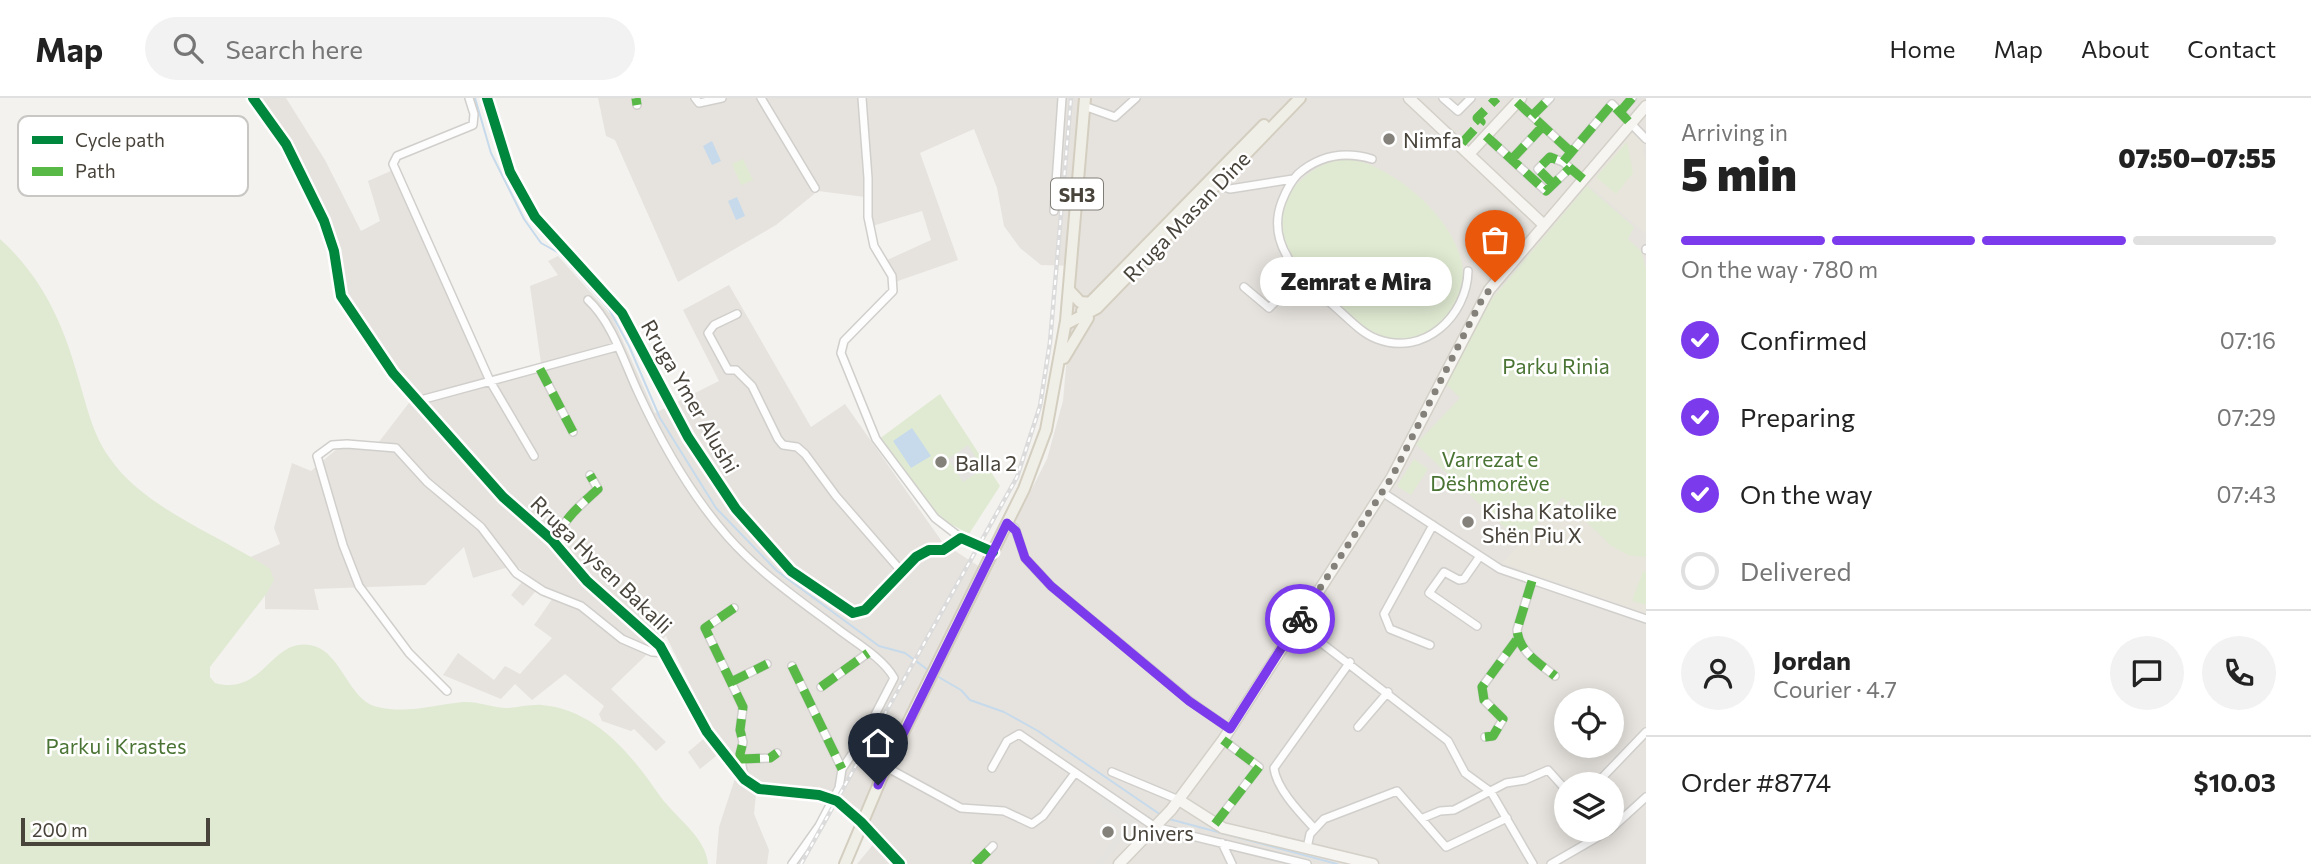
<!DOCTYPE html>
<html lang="en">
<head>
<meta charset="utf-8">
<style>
	body { margin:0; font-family:Commissioner,sans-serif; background:#f2f2f2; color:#222; height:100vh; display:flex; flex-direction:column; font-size:26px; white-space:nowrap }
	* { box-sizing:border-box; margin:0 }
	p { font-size:23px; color:#767676 }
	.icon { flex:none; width:38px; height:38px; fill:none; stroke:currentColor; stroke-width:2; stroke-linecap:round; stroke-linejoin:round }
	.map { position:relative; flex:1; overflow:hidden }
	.details { display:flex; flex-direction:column; background:#fff; width:665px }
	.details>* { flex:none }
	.controls { position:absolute; left:1554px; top:590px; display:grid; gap:14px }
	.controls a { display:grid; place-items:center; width:70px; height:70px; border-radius:50%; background:#fff; box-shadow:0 4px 18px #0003; font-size:35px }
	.scale { position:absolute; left:21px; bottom:18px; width:189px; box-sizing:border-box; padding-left:7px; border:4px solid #49443b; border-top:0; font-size:19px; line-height:24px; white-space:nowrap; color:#49443b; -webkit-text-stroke:5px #fff; paint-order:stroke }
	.pin { position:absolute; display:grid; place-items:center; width:60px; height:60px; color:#fff; margin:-72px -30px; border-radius:50% 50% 50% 0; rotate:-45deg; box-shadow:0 0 7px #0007 }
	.pin .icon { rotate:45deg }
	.courier { position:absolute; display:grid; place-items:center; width:70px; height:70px; margin:-35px; border:5px solid #7c3aed; border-radius:50%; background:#fff; color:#222; box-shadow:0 2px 9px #0007 }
	.bubble { position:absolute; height:49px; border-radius:24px; background:#fff; box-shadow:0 4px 18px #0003; font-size:23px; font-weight:800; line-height:49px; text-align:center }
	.summary em { font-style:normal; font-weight:800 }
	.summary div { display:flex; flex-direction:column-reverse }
	.summary { display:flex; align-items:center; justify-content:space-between; height:119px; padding:0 35px }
	h1 { font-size:46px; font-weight:800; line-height:52px }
	.bar { display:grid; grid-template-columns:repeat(4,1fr); gap:10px 7px; align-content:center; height:84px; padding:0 35px }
	.bar i { height:9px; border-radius:5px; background:#e0e0e0 }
	.bar .selected { background:#7c3aed }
	.bar p { grid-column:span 4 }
	.line { display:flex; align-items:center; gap:18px; padding:0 35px; border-top:2px solid #e0e0e0 }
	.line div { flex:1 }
	.round { display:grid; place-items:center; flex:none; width:74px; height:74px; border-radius:37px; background:#f2f2f2 }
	ol { padding:0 35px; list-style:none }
	li { display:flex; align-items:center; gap:21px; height:77px }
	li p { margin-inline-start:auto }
	li .icon { padding:7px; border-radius:50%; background:#7c3aed; color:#fff; stroke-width:4 }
	li:last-child { color:#767676 }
	li i { width:38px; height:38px; border:4px solid #e0e0e0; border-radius:50% }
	header { display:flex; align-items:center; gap:42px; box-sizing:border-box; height:98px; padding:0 35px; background:#fff; border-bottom:2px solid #e0e0e0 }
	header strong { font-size:33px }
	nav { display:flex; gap:38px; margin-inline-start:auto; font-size:24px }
	.search { width:490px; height:63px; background:#f2f2f2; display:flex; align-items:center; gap:18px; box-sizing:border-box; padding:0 24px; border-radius:38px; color:#767676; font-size:26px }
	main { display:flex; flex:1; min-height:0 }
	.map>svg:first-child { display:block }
	.residential { fill:#e6e3de; fill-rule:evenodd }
	.education { fill:#e8e5dc }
	.green { fill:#e0ead2 }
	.parking { fill:#e5e3e0 }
	.water { fill:#c6daeb }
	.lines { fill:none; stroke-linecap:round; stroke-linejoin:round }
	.stream { stroke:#c6daeb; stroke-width:2 }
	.minor-casing { stroke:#d1cfcc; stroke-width:10 }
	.secondary-casing { stroke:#d3d0c8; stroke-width:13 }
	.primary-casing { stroke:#d3cebf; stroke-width:14 }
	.minor { stroke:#fdfdfd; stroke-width:7 }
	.secondary { stroke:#f7f5f2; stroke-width:10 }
	.primary { stroke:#f0efe7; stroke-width:10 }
	.rail-casing { stroke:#dbdbdb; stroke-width:4.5 }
	.rail { stroke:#fff; stroke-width:2; stroke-dasharray:5; stroke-linecap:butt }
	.quiet { stroke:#58b947; stroke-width:9; stroke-dasharray:18 9; stroke-linecap:butt }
	.cycleway-casing { stroke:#fff; stroke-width:15 }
	.cycleway { stroke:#00873e; stroke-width:10 }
	.done { stroke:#84817a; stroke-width:7; stroke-dasharray:0 12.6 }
	.route { stroke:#7c3aed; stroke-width:9 }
	.poi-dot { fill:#84817a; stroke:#fff; stroke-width:2.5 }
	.labels { text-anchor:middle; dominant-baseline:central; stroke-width:5; stroke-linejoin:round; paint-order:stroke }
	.shield { fill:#fff; stroke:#807c76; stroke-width:2 }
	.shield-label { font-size:19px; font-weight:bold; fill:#49443b }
	.poi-label { font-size:21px; fill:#49443b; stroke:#fff; text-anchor:start }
	.street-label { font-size:21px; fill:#49443b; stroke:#fff }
	.park-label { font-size:21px; fill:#4a7434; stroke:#fff }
	.key { fill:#fff; stroke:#c8c7c4; stroke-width:2 }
	.key-label { font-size:19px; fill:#49443b }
</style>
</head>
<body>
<header>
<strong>Map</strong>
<div class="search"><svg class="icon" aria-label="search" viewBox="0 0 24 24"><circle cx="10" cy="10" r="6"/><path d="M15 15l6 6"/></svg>Search here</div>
<nav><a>Home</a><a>Map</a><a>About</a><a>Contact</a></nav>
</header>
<main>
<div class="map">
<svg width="1646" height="766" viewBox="0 0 1646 766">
	<rect width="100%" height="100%" fill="#f3f2ef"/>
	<!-- residential -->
	<path class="residential" d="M255,0H286L325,62L361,133L380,123L368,83L393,72L495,286L542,272L530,188L558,177L548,163L558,158L612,218L655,315L719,283L683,212L729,187L811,329L845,306L943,445L989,475L1047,361L1063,303L1075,168L1041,167L1020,150L1004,128L997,90L974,31L920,55L958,162L895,184L885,163L931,142L922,113L869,129L865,99L818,93L776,127L678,184L615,42L606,38L598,0H1646V766H857L881,737L868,724L870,717L828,694L757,686L754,716L769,752L767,766H716L719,729L739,668L725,651L700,671L688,654L713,633L666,538L611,591L666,644L656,653L634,631L631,633L602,623L599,616L604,608L565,576L532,602L515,586L501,601L443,577L458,555L494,582L505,568L520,576L552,540L534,527L555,497L541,487L523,508L511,497L528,477L515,467L473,480L464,449L425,487L314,491L319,512L265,511V488L246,461L280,446L274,430L292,365L311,373L338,350L375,349L415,297L392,270L349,204L340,186L339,160L327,122L294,56ZM1566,602H1612V648H1566ZM1566,686H1612V732H1566Z"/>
	<!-- education -->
	<path class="education" d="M1634,33L1644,44L1643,55L1646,62V136L1589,87Z
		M1565,399L1604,442L1628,457L1646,459V515L1502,465Z"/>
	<!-- green -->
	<path class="green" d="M1627,44L1633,75L1616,96L1596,79Z
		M1346,60C1401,67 1497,152 1451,213C1442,226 1431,237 1414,240C1402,243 1389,243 1377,239C1356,231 1293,168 1284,146C1267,105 1307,65 1346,60Z
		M743,61L753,82L741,87L732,66Z
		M1587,88L1634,129L1628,141L1641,153L1646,171V459L1628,457L1610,447L1513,350L1563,399L1520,444L1416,346L1460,300L1445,285L1486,208Z
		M0,141C42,179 63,225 78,279C86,305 92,335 109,359C144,411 220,437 270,471L274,482L267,495L210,569V579L215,585C258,597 269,552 298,547C341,540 344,602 378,609C407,616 434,607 463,604C477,603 491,609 505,610C517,610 530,606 542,607C596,612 631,656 660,698C675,719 706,739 708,766H0Z
		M940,296L1000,388L969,436L938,419L879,341Z
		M1414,361L1428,371L1411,397L1397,388Z
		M1643,473L1646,474V507L1632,503Z"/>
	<!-- parking -->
	<path class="parking" d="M968,347L983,371L963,384L948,361Z
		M1103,698L1137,724L1103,766H1095L1126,725L1100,707Z"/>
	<!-- water -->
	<path class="water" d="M712,43L721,63L712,67L703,48Z
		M737,99L745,118L736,122L728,103Z
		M912,330L931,358L911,370L893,343Z"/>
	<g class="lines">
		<!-- stream -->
		<path class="stream" d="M475,0L491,55L524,121L541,145L559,155L609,211L629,248L660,320L716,410L777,473L879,548L905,555L928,572
			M935,577L961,592L970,602L1004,614L1038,633L1161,717
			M1169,721L1337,766"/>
		<defs>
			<path id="minor" d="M253,0L286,46L324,123L334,153L341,198L393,275L503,399L552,442L587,483L660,548L707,634L744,681L759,691L819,697L837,703L861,724L900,766
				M469,0L474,16L473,27L397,58L393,66L490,283L534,358
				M487,0L510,74L535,119L622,215L688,339L736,411L791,473L853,515L865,512L916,459L929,452H943L961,440L993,454
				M636,0L637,7
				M695,0L699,5L722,0
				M761,0L815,90
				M862,0L868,80V119L874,148L892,178L893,193L844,243L841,255L876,341L935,420L961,440
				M1443,0L1458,13L1471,0
				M1517,4L1571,54
				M1084,8L1115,19L1136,0
				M1621,13L1632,0
				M1532,18L1550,0
				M1486,38L1546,93L1570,70
				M1372,61C1345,53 1320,57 1298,76C1290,84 1286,93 1282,103C1264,149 1304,182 1335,209C1348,220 1361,235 1377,241C1424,259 1467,218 1468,173
				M1512,61L1543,28
				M1583,81L1563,64L1612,6L1646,41
				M1553,86L1538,71L1550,59L1563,64
				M1217,87L1230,91L1293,81
				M1054,113L1062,0
				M1646,152V151
				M1244,189L1269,210L1302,177
				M588,202C612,224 624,264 638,294C662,346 690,396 728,439C760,475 799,502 838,531C856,545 883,560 894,580L864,638L842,671L839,690L819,728L792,766
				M737,216L714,227L708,235L728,272H736L752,288L778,341L783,347L797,349L805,356L836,398L902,474
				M540,271L573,334
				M417,303L616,249
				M1382,394L1500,471L1646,521
				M1007,425L1015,430L1025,460L1051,488L1190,603L1230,631
				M555,446C561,422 581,407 598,391L590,377
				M1532,483L1517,532C1519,554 1539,565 1555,578
				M734,510L705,530L743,609L740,632L743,644L740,656L744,679
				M1297,526L1448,643L1465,675L1491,694L1533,766
				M1477,528L1429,495L1444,474L1459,482L1464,481L1480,458
				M1430,547L1390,531L1384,516L1433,427
				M792,568L842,671
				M731,584L767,566
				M821,589L868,555
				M447,593L409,555L359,488L343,447L317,358L332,347L347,346L396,350L427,384L481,429L516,475L543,493L581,508L622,541L652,554L666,555
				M1358,629L1388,594
				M1485,639L1493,638L1503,621L1484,602L1482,589L1518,540
				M742,661L770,660L777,655
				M886,669L961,710L1004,713L1032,726L1043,718L1075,675
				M992,670L1007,643L1019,636L1155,729L1307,766
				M1112,674L1179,702
				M1596,686L1646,634
				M1423,720L1440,713L1454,712L1506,685L1525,682L1548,672L1566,692
				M1215,726L1259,669L1223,642
				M1314,730C1300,715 1276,690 1274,670L1350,564
				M1612,730L1646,699
				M1222,745L1232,766
				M1307,750L1310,736L1324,721L1397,693L1446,749L1507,720
				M975,766L993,748
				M1551,766L1610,732"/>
			<path id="secondary" d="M1409,0L1544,127
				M1469,56L1521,0
				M1179,702L1223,730L1373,766
				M1119,766L1171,712L1223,642L1392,379L1489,192L1646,8"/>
			<path id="primary" d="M1069,192L1080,204L1092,205
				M1082,213L1264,27
				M1066,226L1097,210L1300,0
				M1064,260L1088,220
				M845,766L886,669L1024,391L1046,332L1066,223L1085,0"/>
		</defs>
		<!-- minor casing -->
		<use href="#minor" class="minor-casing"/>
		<!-- secondary casing -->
		<use href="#secondary" class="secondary-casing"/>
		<!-- primary casing -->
		<use href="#primary" class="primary-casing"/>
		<!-- minor -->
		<use href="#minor" class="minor"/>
		<!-- secondary -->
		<use href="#secondary" class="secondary"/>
		<!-- primary -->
		<use href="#primary" class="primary"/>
		<defs>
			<path id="rail" d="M801,766L1017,379L1040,308L1050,244L1071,0"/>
		</defs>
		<!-- rail casing -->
		<use href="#rail" class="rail-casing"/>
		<!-- rail -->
		<use href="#rail" class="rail"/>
		<!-- quiet -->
		<path class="quiet" d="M636,0L637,7
			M1517,4L1571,54
			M1621,13L1632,0
			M1532,18L1550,0
			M1486,38L1546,93L1570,70
			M1462,45L1481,24L1477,20L1497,0
			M1512,61L1543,28
			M1583,81L1563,64L1612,6L1631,26
			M1553,86L1538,71L1550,59L1563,64
			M540,271L573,334
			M555,446C561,422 581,407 598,391L590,377
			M1532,483L1517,532C1519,554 1539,565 1555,578
			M734,510L705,530L743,609L740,632L743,644L740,656L743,676
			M792,568L842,671
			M731,584L767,566
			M821,589L868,555
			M1485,639L1493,638L1503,621L1484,602L1482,589L1518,540
			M742,661L770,660L777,655
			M1215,726L1259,669L1223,642
			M975,766L993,748"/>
		<defs>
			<path id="cycleway" d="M253,0L286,46L324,123L334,153L341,198L393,275L503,399L552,442L587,483L660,548L707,634L744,681L759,691L819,697L837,703L861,724L900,766
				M487,0L510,74L535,119L622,215L688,339L736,411L791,473L853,515L865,512L916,459L929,452H943L961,440L993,454"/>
		</defs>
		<!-- cycleway casing -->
		<use href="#cycleway" class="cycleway-casing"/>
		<!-- cycleway -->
		<use href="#cycleway" class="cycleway"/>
	</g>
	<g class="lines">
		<!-- done -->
		<path class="done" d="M1300,521L1392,379L1480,205L1495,184"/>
		<!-- route -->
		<path class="route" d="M878,687L1007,425L1016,433L1025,460L1051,488L1189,603L1230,631L1300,521"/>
	</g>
	<!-- markers -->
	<g class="poi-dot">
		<circle cx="1389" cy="41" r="7"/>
		<circle cx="941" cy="364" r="7"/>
		<circle cx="1468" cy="424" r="7"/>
		<circle cx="1108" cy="734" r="7"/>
	</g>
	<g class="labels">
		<!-- shield labels -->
		<rect class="shield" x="1051" y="80.5" width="52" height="31" rx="5"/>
		<g class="shield-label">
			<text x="1077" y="96">SH3</text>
		</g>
		<!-- poi labels -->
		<g class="poi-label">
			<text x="1403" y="41">Nimfa</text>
			<text x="955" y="364">Balla 2</text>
			<text x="1482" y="412">Kisha Katolike<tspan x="1482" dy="24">Shën Piu X</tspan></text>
			<text x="1122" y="734">Univers</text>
		</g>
		<!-- street labels -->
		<g class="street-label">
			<text transform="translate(1186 118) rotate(-46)">Rruga Masan Dine</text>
			<text transform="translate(691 298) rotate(60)">Rruga Ymer Alushi</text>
			<text transform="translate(602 466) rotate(44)">Rruga Hysen Bakalli</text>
		</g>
		<!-- park labels -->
		<g class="park-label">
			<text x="1556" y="267">Parku Rinia</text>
			<text x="1490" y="360">Varrezat e<tspan x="1490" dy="24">Dëshmorëve</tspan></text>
			<text x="116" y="647">Parku i Krastes</text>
		</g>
	</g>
	<!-- legend -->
	<rect x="18" y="18" width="230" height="80" rx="10" class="key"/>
	<rect x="32" y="38" width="31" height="8" fill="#00873e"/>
	<rect x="32" y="69" width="31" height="9" fill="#58b947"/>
	<g class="key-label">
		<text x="75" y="49">Cycle path</text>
		<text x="75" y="80">Path</text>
	</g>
</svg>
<div class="controls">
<a><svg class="icon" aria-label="locate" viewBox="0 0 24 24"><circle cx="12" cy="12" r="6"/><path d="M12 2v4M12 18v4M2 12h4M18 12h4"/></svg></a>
<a><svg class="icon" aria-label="layers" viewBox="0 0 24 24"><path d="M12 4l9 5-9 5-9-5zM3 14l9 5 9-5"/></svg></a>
</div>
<div class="scale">200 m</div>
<div class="pin" style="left:1495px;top:184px;background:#ea580c"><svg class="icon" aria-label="bag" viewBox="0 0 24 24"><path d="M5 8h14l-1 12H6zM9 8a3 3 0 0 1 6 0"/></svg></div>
<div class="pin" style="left:878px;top:687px;background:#1f2937"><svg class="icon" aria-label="home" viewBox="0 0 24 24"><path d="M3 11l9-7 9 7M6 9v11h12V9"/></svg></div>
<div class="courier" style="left:1300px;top:521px"><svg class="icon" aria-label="bike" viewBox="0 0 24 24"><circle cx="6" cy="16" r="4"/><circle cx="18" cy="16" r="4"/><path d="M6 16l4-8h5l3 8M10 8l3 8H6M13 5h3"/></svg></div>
<div class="bubble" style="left:1260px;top:159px;width:192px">Zemrat e Mira</div>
</div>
<section class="details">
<div class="summary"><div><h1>5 min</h1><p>Arriving in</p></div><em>07:50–07:55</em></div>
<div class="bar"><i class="selected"></i><i class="selected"></i><i class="selected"></i><i></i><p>On the way · 780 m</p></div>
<ol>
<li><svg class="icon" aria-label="check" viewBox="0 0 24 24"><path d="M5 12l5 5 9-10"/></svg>Confirmed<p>07:16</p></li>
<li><svg class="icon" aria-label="check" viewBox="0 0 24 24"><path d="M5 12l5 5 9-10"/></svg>Preparing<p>07:29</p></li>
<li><svg class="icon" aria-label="check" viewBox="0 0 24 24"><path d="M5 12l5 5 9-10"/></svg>On the way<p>07:43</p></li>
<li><i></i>Delivered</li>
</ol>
<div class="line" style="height:126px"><a class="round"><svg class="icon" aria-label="person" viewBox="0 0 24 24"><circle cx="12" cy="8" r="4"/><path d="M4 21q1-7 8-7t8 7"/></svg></a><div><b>Jordan</b><p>Courier · 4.7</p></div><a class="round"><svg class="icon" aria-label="chat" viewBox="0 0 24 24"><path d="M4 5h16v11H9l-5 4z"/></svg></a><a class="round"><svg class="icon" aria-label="phone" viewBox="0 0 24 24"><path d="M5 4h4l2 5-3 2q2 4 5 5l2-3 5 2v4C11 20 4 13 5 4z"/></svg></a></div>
<div class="line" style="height:91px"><div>Order #8774</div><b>$10.03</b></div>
</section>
</main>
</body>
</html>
